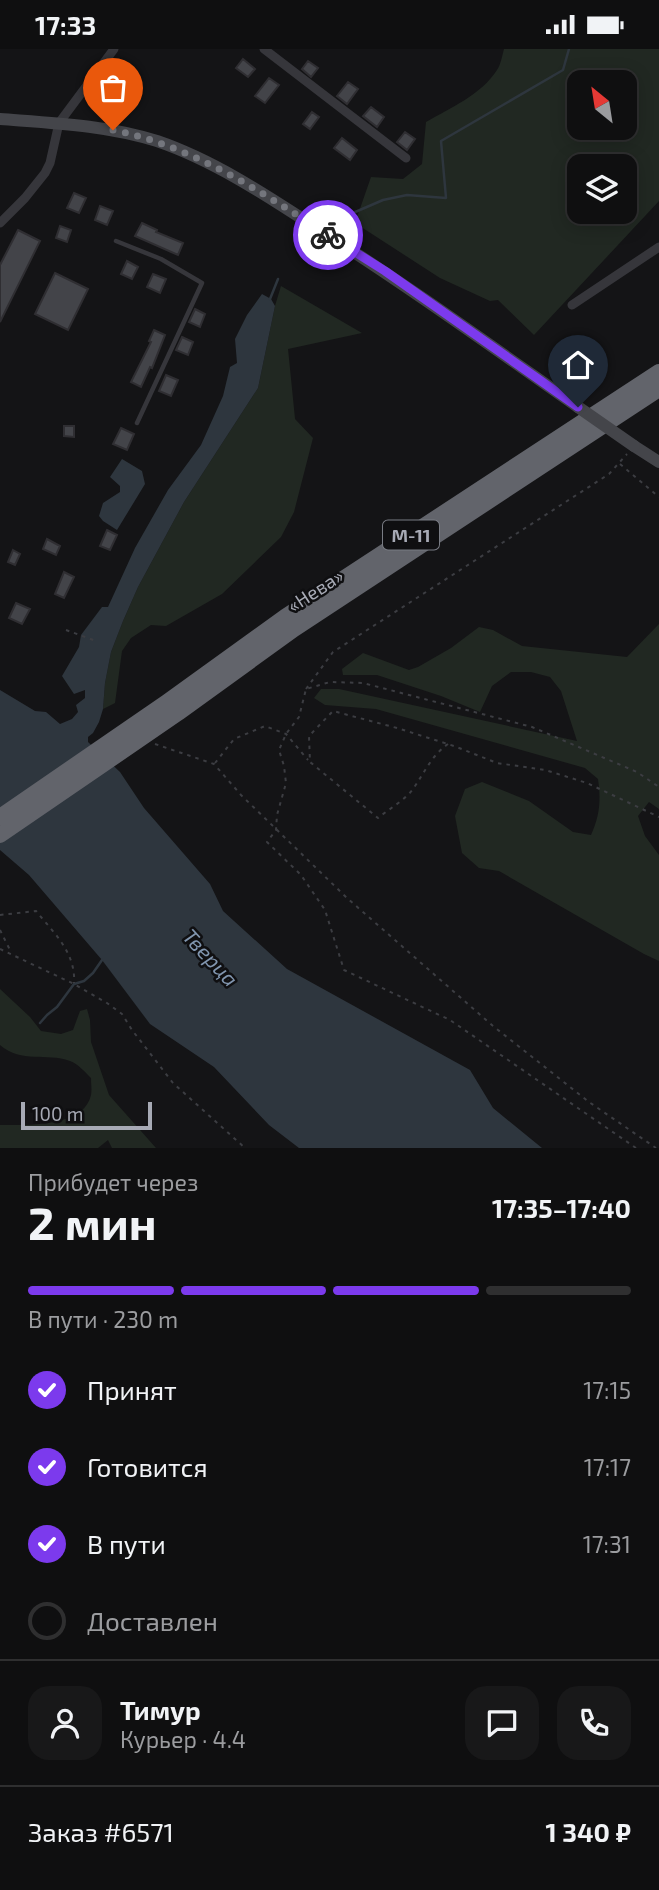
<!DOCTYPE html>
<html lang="ru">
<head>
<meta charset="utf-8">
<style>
	body { margin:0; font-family:"Exo 2",sans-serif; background:#181819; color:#f1f3f6; height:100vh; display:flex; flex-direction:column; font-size:26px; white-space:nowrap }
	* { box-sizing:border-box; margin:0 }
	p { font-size:23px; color:#9b9c9f }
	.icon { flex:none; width:38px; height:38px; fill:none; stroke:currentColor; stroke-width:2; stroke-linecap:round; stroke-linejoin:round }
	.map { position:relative; height:1099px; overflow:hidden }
	.drawer { display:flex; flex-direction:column; background:#0f0f10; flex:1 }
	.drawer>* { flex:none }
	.needle { width:46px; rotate:330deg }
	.tools { position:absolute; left:567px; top:21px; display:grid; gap:14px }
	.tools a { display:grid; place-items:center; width:70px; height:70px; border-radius:14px; background:#0f0f10; box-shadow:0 4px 18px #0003,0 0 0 2px #2f2f30; font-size:35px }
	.scale { position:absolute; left:21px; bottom:18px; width:131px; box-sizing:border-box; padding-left:7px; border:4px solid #a7aab5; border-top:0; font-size:19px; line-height:24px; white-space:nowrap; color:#a7aab5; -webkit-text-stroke:5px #0f0f11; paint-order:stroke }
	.pin { position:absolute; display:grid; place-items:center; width:60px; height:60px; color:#fff; margin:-72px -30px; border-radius:50% 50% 50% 0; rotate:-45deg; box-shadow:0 0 7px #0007 }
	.pin .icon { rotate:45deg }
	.courier { position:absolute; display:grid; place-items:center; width:70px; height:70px; margin:-35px; border:5px solid #7c3aed; border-radius:50%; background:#fff; color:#222; box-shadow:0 2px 9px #0007 }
	.head em { font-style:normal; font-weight:700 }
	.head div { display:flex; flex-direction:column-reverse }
	.head { display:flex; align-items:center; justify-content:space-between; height:119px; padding:0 28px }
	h1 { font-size:46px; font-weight:700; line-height:52px }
	.bar { display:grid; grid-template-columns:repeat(4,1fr); gap:10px 7px; align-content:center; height:84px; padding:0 28px }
	.bar i { height:9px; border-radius:5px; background:#2f2f30 }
	.bar .current { background:#7c3aed }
	.bar p { grid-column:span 4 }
	.line { display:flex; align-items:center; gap:18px; padding:0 28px; border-top:2px solid #2f2f30 }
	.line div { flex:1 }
	.round { display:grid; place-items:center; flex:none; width:74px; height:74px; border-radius:21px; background:#181819 }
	ol { padding:0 28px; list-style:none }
	li { display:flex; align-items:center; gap:21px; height:77px }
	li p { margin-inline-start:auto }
	li .icon { padding:7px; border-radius:50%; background:#7c3aed; color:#fff; stroke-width:4 }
	li:last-child { color:#9b9c9f }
	li i { width:38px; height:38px; border:4px solid #2f2f30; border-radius:50% }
	.status { display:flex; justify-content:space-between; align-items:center; height:49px; padding:0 35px; background:#0f0f10; direction:ltr }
	.status svg { height:19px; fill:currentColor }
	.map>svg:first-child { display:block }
	.green { fill:#212822; fill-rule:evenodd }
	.water { fill:#2e363e }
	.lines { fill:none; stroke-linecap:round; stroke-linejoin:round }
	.stream { stroke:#2e363e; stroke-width:2.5 }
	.building { fill:#434449; stroke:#2f2e32; stroke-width:2 }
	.path { stroke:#3c3d42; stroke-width:2; stroke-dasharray:3.5 5; stroke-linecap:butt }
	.service { stroke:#36363b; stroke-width:4.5 }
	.minor { stroke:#36363b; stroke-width:9 }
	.secondary { stroke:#44454a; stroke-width:12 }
	.motorway { stroke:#62646b; stroke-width:16 }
	.secondary-bridge { stroke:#44454a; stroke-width:12 }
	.done { stroke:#74767d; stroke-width:7; stroke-dasharray:0 12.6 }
	.route { stroke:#7c3aed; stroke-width:9 }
	.labels { text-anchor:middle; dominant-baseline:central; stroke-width:5; stroke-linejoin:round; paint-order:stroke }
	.shield { fill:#0f0f11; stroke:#797c84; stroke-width:2 }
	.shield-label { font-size:18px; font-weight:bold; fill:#a7aab5 }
	.street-label { font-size:19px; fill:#a7aab5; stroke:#0f0f11 }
	.water-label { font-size:21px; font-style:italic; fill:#8095ae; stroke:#0f0f11 }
</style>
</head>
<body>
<div class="status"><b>17:33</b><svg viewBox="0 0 49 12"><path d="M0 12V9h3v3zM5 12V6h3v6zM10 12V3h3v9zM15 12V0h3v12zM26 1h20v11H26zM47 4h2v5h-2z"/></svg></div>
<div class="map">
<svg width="659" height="1099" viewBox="0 0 659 1099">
	<rect width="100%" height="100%" fill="#141416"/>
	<!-- green -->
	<path class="green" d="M504,0H659V152L534,286L498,251L490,252L440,229L355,174L371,128L403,130L422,115L426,73C450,59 481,46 497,21C501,15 502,7 504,0ZM625,33V79H579V33ZM625,117V163H579V117Z
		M281,237L362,284L288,300L295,370L313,389L294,463L281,488L222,545L166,577L151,576L131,589L122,602L115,654L103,660L105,634L111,603L123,572L138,538L184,453L258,339L275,257Z
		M659,575V760L649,753L638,767L645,787L659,806V912L644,905L499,822L479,819L462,804L455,767L465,740L482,733L529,752L573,783L591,786C600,766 601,751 598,730L585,719L376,660L325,656L314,649L321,640H339L577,692L561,642L550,628L531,623H511L492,637L480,663L441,647L377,626H343L342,620L363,604L409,621L418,618L451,599L479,578L493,581L522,597L627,608Z
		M0,940L30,968L41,982L61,985L73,981L80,962L87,960L90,971L91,993L109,1046L156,1099H112L108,1091L98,1099H0V1076C25,1076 84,1079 91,1046C92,1041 91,1034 91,1029C85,1023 78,1015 70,1012C46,1003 22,1015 0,996Z"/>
	<!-- water -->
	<path class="water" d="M262,245L271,250L275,257L258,339L184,453L138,538L123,572L111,603L105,634L103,660L99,673L93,684L88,688V693L120,723L144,759L210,835L223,862L287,920L470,1021L493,1059L542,1099H299L269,1076L214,1018L150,975L102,911L29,826L0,801V641L35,662L46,663L60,675L72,670L78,663L76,656L85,649V641L74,645L62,627L79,598L81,586L102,558H108L135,499L168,441L201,396L223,347L230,318L237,314L235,290L247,266Z
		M122,410L142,422L145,435L117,481L103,472L99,467L103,454L120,443V437L110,428Z"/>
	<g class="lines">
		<!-- stream -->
		<path class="stream" d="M341,172L346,167L383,151L407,146L446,149L441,92L563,21L569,0
			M319,210L325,200
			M270,250L278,230
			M40,974L47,966L57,958L74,935L84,932L93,924L102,911"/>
	</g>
	<!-- building -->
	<path class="building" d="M243,10L255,20L248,28L236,19Z
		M308,12L318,19L311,28L302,20Z
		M269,29L279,36L265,54L255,47Z
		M348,33L358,40L347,55L337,47Z
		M371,58L384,68L377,78L363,67Z
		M312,63L319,68L310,80L303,75Z
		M405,83L415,90L407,101L397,93Z
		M342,89L357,101L350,111L334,99Z
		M74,144L86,149L79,164L67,159Z
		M100,157L113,162L107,176L95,171Z
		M142,174L157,181L156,183L183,194L178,206L135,187Z
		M60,177L71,181L67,193L56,189Z
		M18,181L40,192L0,273V216Z
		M127,212L138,218L132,230L121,225Z
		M55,224L88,240L68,281L35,265Z
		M153,225L166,230L160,244L147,238Z
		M195,260L205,265L200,278L189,273Z
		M154,281L165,286L152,319L150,318L141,338L131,333L151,293L149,292Z
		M182,288L193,293L188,306L176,301Z
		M166,326L178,331L171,347L159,342Z
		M64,377H74V388L64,387Z
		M121,379L134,385L127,401L113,395Z
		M107,481L117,486L110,501L100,497Z
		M47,490L60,497L56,506L43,500Z
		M13,501L20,505L15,516L8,513Z
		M64,523L74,528L64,549L55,545Z
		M16,554L30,560L22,575L9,569Z"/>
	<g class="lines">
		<!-- path -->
		<path class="path" d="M620,415L659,448
			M66,581L96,592
			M306,640L333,603L609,425L627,405
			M155,695L214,715L241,746L347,849L493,977L589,1053L656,1099
			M448,695C431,707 425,723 413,740C405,751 389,760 378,769L310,713L309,687L333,662L397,679L454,697L497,714L545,721L587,734L659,768
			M215,714L234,690L265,677L286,685L308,711
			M0,866L36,862C54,884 76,904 74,934
			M0,881L11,903
			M0,900L74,935L107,954L122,965L132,981L173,1034L245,1099
			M636,1099L450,971L344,921L325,861L301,826L267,793L276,781L277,766L286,734L284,717L279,701L286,685L299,668L306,640L330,633L363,634L532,678L637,723L659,738"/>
		<!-- service -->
		<path class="service" d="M116,192L161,210L202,234L137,374"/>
		<!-- minor -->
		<path class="minor" d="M264,0L406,109
			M0,174L25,149L45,124L50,114L59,74L114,0
			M572,256L659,198"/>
		<!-- secondary -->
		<path class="secondary" d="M0,70C53,74 106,76 157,92C213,111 266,146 315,178C405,235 491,297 578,358
			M634,397L659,413"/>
		<!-- motorway -->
		<path class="motorway" d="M0,768L167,653L285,568L659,323
			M0,786L178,664L294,580L659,340"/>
		<!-- secondary-bridge -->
		<path class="secondary-bridge" d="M578,358L634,397"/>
	</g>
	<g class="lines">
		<!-- done -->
		<path class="done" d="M113,81C192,97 260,142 328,186"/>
		<!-- route -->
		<path class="route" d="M328,186L385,222L578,358"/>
	</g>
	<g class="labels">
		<!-- shield labels -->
		<rect class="shield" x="383" y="471.5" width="56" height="29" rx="5"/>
		<g class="shield-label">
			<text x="411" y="486">М-11</text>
		</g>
		<!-- street labels -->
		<g class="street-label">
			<text transform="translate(315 541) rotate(-33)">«Нева»</text>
		</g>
		<!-- water labels -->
		<g class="water-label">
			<text transform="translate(211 908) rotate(47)">Тверца</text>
		</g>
	</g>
</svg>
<div class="tools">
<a><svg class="needle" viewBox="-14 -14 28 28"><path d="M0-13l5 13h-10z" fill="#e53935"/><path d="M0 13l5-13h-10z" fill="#9b9c9f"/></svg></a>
<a><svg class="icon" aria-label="layers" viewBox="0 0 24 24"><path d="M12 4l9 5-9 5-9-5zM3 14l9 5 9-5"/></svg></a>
</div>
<div class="scale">100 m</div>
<div class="pin" style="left:113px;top:81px;background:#ea580c"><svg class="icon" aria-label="bag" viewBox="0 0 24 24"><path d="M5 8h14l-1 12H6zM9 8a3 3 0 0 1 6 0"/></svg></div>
<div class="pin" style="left:578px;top:358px;background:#1f2937"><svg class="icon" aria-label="home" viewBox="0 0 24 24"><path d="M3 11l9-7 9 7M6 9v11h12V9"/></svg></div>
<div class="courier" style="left:328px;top:186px"><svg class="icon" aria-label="bike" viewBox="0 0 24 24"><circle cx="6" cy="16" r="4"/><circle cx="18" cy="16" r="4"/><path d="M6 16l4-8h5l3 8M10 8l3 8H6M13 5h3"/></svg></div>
</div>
<section class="drawer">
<div class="head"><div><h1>2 мин</h1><p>Прибудет через</p></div><em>17:35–17:40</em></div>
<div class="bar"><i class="current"></i><i class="current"></i><i class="current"></i><i></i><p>В пути · 230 m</p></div>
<ol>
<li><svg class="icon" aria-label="check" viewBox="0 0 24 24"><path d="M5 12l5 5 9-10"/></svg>Принят<p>17:15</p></li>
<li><svg class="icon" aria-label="check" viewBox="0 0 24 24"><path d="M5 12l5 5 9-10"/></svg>Готовится<p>17:17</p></li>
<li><svg class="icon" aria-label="check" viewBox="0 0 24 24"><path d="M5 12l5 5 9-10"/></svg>В пути<p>17:31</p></li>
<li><i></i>Доставлен</li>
</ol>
<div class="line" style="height:126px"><a class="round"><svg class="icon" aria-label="person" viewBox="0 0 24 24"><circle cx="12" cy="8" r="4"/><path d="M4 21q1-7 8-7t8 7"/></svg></a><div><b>Тимур</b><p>Курьер · 4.4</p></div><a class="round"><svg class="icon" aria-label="chat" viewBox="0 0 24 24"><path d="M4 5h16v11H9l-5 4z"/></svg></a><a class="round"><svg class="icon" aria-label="phone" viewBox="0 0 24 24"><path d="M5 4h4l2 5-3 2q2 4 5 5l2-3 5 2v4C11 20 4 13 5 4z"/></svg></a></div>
<div class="line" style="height:91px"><div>Заказ #6571</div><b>1 340 ₽</b></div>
</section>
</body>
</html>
